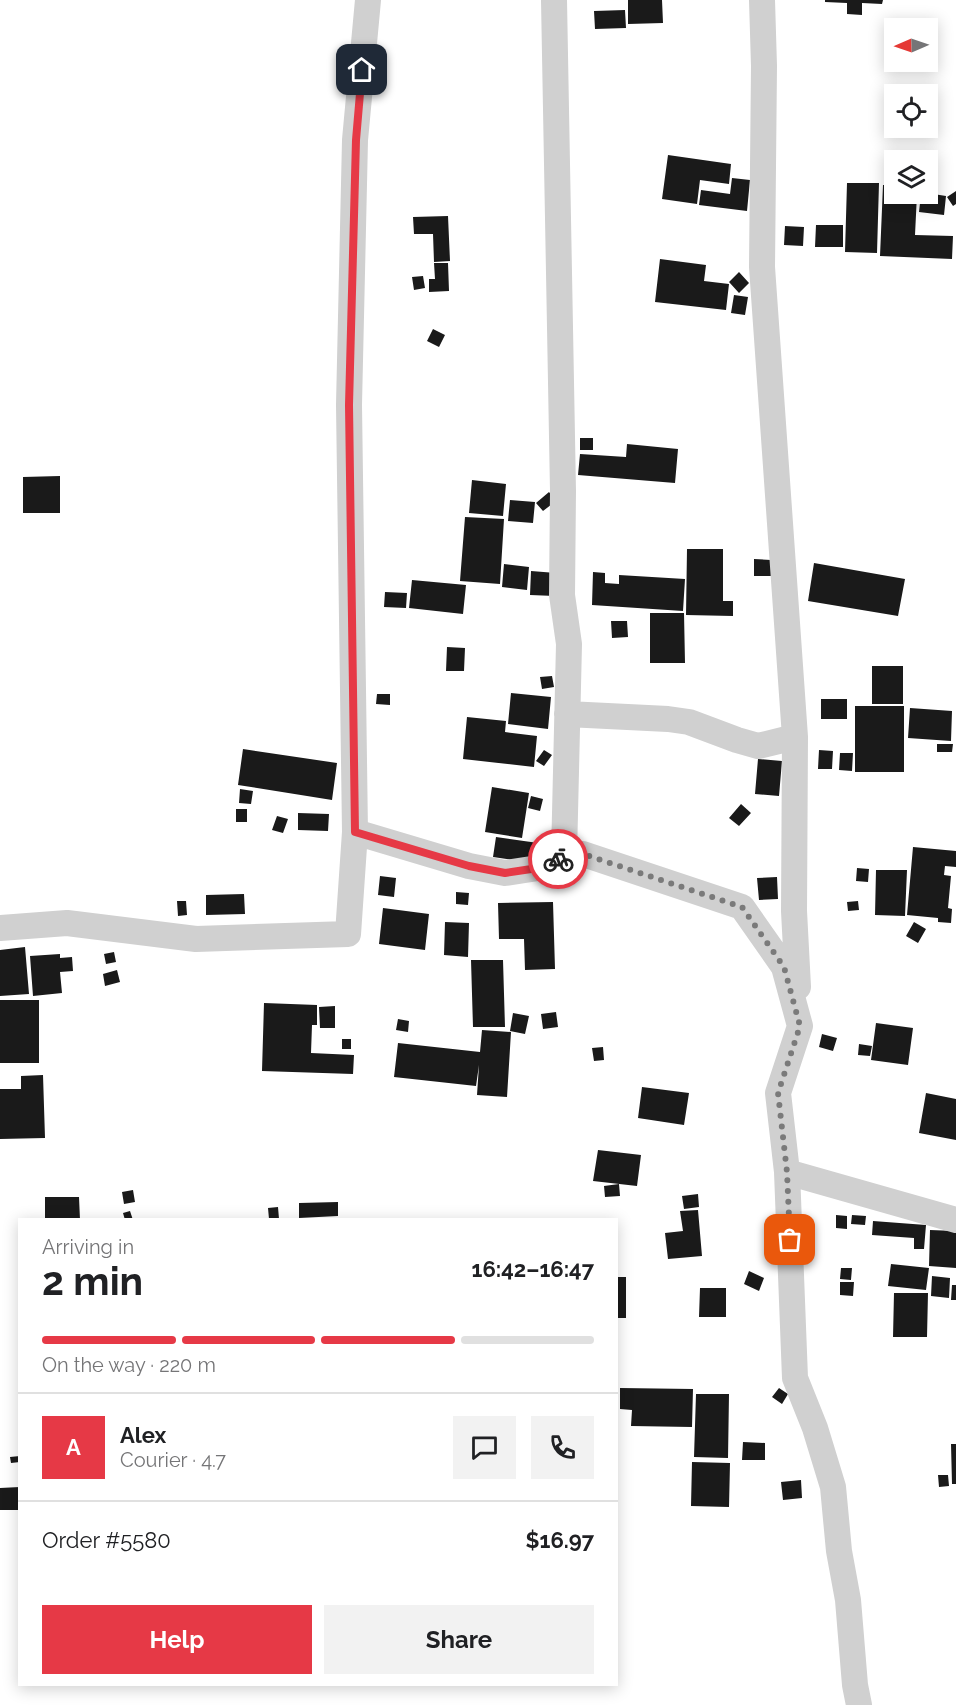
<!DOCTYPE html>
<html lang="en">
<head>
<meta charset="utf-8">
<style>
	body { margin:0; font-family:Raleway,sans-serif; background:#f2f2f2; color:#202124; height:100vh; display:flex; flex-direction:column; font-size:22px; white-space:nowrap }
	* { box-sizing:border-box; margin:0 }
	p { font-size:20px; color:#757577 }
	.icon { flex:none; width:33px; height:33px; fill:none; stroke:currentColor; stroke-width:2; stroke-linecap:round; stroke-linejoin:round }
	.map { position:relative; flex:1; overflow:hidden }
	.sheet { position:absolute; left:18px; top:1218px; width:600px; height:468px; display:flex; flex-direction:column; background:#fff; border-radius:0px; box-shadow:0 3px 15px #0003 }
	.sheet>* { flex:none }
	.needle { width:39px; rotate:268deg }
	.buttons { position:absolute; left:884px; top:18px; display:grid; gap:12px }
	.buttons a { display:grid; place-items:center; width:54px; height:54px; border-radius:0px; background:#fff; box-shadow:0 3px 15px #0003; font-size:30px }
	.pin { position:absolute; display:grid; place-items:center; width:51px; height:51px; color:#fff; margin:-26px; border-radius:12px; box-shadow:0 3px 9px #0006 }
	.courier { position:absolute; display:grid; place-items:center; width:60px; height:60px; margin:-30px; border:4px solid #e63946; border-radius:50%; background:#fff; color:#222; box-shadow:0 2px 8px #0007 }
	.headline em { font-style:normal; font-weight:700 }
	.headline div { display:flex; flex-direction:column-reverse }
	.headline { display:flex; align-items:center; justify-content:space-between; height:102px; padding:0 24px }
	h1 { font-size:39px; font-weight:700; line-height:45px }
	.bar { display:grid; grid-template-columns:repeat(4,1fr); gap:9px 6px; align-content:center; height:72px; padding:0 24px }
	.bar i { height:8px; border-radius:4px; background:#e0e0e0 }
	.bar .current { background:#e63946 }
	.bar p { grid-column:span 4 }
	.line { display:flex; align-items:center; gap:15px; padding:0 24px; border-top:2px solid #e0e0e0 }
	.line div { flex:1 }
	.round { display:grid; place-items:center; flex:none; width:63px; height:63px; border-radius:0px; background:#f2f2f2 }
	.cta { display:flex; gap:12px; margin-top:auto; padding:12px 24px }
	.cta a { flex:1; height:69px; border-radius:0px; background:#e63946; color:#fff; font-size:24px; font-weight:700; line-height:69px; text-align:center }
	.cta a+a { background:#f2f2f2; color:#202124 }
	.map>svg:first-child { display:block }
	.building { fill:#1a1a1a }
	.lines { fill:none; stroke-linecap:round; stroke-linejoin:round }
	.minor { stroke:#d0d0d0; stroke-width:26 }
	.done { stroke:#7a7a7a; stroke-width:6; stroke-dasharray:0 10.8 }
	.route { stroke:#e63946; stroke-width:8 }
</style>
</head>
<body>
<div class="map">
<svg width="956" height="1705" viewBox="0 0 956 1705">
	<rect width="100%" height="100%" fill="#fff"/>
	<!-- building -->
	<path class="building" d="M628,0H662L663,23L628,24Z
		M825,0H883L882,4L862,3V15L847,14V3L825,2Z
		M625,10L626,28L595,29L594,11Z
		M668,155L731,164L729,184L700,180L697,204L662,199Z
		M732,178L750,180L747,211L699,205L701,190L730,194Z
		M847,183H879L877,253L845,252Z
		M883,185H894V194H917L915,235L953,236L952,259L880,256Z
		M956,191V204L953,206L947,197Z
		M927,193L946,196L944,215L919,212L921,194Z
		M448,216L450,261L434,262L433,234H414L413,217Z
		M816,225H843V247H815Z
		M785,226L804,227L803,246L784,245Z
		M660,259L706,265L704,281L729,284L726,310L655,302Z
		M434,263H448L449,291L429,292V279H435Z
		M739,272L749,283L739,293L729,282Z
		M423,276L425,288L414,290L412,277Z
		M734,295L748,297L745,315L731,313Z
		M433,329L445,335L439,347L427,341Z
		M580,438H593V450H580Z
		M627,444L678,449L675,483L578,475L580,454L626,457Z
		M60,476V513H23V477Z
		M472,480L506,484L503,516L469,513Z
		M549,492L556,501L543,511L536,503Z
		M510,500L535,502L533,523L508,521Z
		M465,517L504,519L500,584L460,581Z
		M687,549H723V601H733V616L686,615Z
		M754,559L771,560V576H754Z
		M814,563L905,579L898,616L808,601Z
		M504,564L529,567L527,590L502,587Z
		M531,571L556,573L555,596L530,595Z
		M593,572L605,573V583L619,584V575L685,579L683,611L592,605Z
		M412,580L466,585L463,614L409,608Z
		M385,592L407,593L406,608L384,607Z
		M650,613H684L685,663H650Z
		M611,621H627L628,637L612,638Z
		M447,647L465,648L464,671H446Z
		M872,666H903V704H872Z
		M552,676L554,687L542,689L540,677Z
		M511,693L551,697L548,729L508,724Z
		M377,694H390V705L376,704Z
		M821,699H847V719H821Z
		M855,706H904V772H855Z
		M910,708L952,711L951,741L908,738Z
		M467,717L506,721L505,732L537,736L534,767L463,759Z
		M937,744H953L952,752H937Z
		M243,749L337,763L332,800L238,785Z
		M544,750L552,755L544,766L536,761Z
		M819,750L833,751L832,769H818Z
		M840,753H853L852,771L839,770Z
		M758,759L782,761L779,796L755,794Z
		M492,787L529,793L522,838L485,832Z
		M240,789L253,791L251,804L239,803Z
		M531,796L543,799L540,811L528,808Z
		M741,804L751,813L739,826L729,818Z
		M236,809H247V822H236Z
		M298,813L329,814L328,831L298,830Z
		M277,816L288,819L283,833L272,830Z
		M496,837L538,843L535,863L493,857Z
		M913,847L956,851V867L945,866L944,875L951,876L948,908L952,909L951,923L938,922V918L907,915Z
		M857,868L869,869L868,882L856,881Z
		M876,870H907L905,916L875,915Z
		M380,876L396,878L394,897L378,895Z
		M777,877L778,899L759,900L757,878Z
		M456,892L469,893L468,905L456,904Z
		M244,894L245,914L206,915V895Z
		M177,901H186L187,915L178,916Z
		M858,901L859,910L848,911L847,902Z
		M553,902L555,969L525,970L524,939H499L498,903Z
		M383,908L429,914L425,950L379,944Z
		M445,922L469,923L468,957L444,955Z
		M914,922L926,929L918,943L906,936Z
		M25,947L29,994L0,996V950Z
		M114,952L116,962L106,964L104,954Z
		M60,954V958L72,957L73,971L60,972L62,993L33,996L30,956Z
		M471,960H503L505,1027H473Z
		M117,970L120,982L105,986L103,974Z
		M0,1000H39V1063H0Z
		M264,1003L317,1005V1025H312L311,1053L354,1055L353,1074L262,1071Z
		M335,1006V1028H320L319,1007Z
		M556,1012L558,1027L543,1029L541,1014Z
		M513,1013L529,1016L525,1034L510,1031Z
		M398,1019L409,1021L408,1032L396,1030Z
		M876,1023L913,1028L908,1065L871,1060Z
		M482,1030L511,1032L507,1097L477,1095L479,1065L476,1086L394,1077L398,1043L480,1052Z
		M822,1034L837,1038L833,1051L819,1047Z
		M342,1039H351V1049H342Z
		M859,1044L872,1046L870,1056L858,1055Z
		M603,1047L604,1060L594,1061L592,1048Z
		M43,1075L45,1138L0,1139V1089H21V1076Z
		M642,1087L689,1093L684,1125L638,1118Z
		M926,1093L956,1099V1140L919,1133Z
		M598,1150L641,1155L637,1186L593,1181Z
		M619,1184L620,1196L605,1197L604,1186Z
		M133,1190L135,1202L124,1204L122,1192Z
		M698,1194L699,1207L684,1209L682,1196Z
		M45,1197H79L80,1220H45Z
		M338,1202V1216L299,1218V1203Z
		M278,1207L279,1219H269L268,1208Z
		M698,1210L702,1256L668,1259L665,1233L683,1231L680,1211Z
		M130,1211L133,1220H125L123,1213Z
		M836,1215L847,1216V1229L836,1228Z
		M852,1215L866,1216L865,1225L851,1224Z
		M873,1221L926,1225L924,1249H914V1238L872,1235Z
		M930,1230L956,1231V1268L929,1266Z
		M891,1264L929,1268L926,1290L888,1286Z
		M841,1268H852L851,1280L840,1279Z
		M749,1271L764,1278L759,1291L744,1284Z
		M932,1276L950,1278L949,1298L931,1296Z
		M616,1277H626V1318H616Z
		M840,1282H854L853,1296L840,1295Z
		M952,1285H956V1300H951Z
		M700,1288H726V1317H699Z
		M894,1293H928L927,1337H893Z
		M620,1388L693,1389L692,1427L631,1426L632,1410L620,1409Z
		M779,1388L788,1394L782,1404L772,1397Z
		M696,1394H729L728,1458L694,1457Z
		M743,1442L765,1443V1460H742Z
		M951,1444H956V1484H952Z
		M20,1456V1462L11,1463L10,1457Z
		M692,1462L730,1463L729,1507L691,1506Z
		M938,1475H948L949,1486L939,1487Z
		M801,1480L802,1498L783,1500L781,1482Z
		M20,1487V1510H0V1488Z"/>
	<g class="lines">
		<!-- minor -->
		<path class="minor" d="M762,0L764,66L762,267L795,737
			M567,714L668,719L689,722L737,740L758,746L795,737L794,911L798,987
			M355,832L349,405L355,140L368,0
			M564,856L583,854L742,907L784,967L800,1026L778,1093L787,1172L795,1378L815,1428L833,1487L839,1551L848,1600L855,1685L859,1705
			M0,928L67,923L196,939L348,934L355,832L469,866L505,873L538,868L564,856L569,644L562,595L563,491L554,0
			M787,1172L956,1220"/>
	</g>
	<g class="lines">
		<!-- done -->
		<path class="done" d="M558,859L564,856L583,854L742,907L784,967L800,1026L778,1093L787,1172L790,1240"/>
		<!-- route -->
		<path class="route" d="M362,70L356,140L349,405L355,832L469,866L505,873L538,868L558,859"/>
	</g>
</svg>
<div class="buttons">
<a><svg class="needle" viewBox="-14 -14 28 28"><path d="M0-13l5 13h-10z" fill="#e53935"/><path d="M0 13l5-13h-10z" fill="#757577"/></svg></a>
<a><svg class="icon" aria-label="locate" viewBox="0 0 24 24"><circle cx="12" cy="12" r="6"/><path d="M12 2v4M12 18v4M2 12h4M18 12h4"/></svg></a>
<a><svg class="icon" aria-label="layers" viewBox="0 0 24 24"><path d="M12 4l9 5-9 5-9-5zM3 14l9 5 9-5"/></svg></a>
</div>
<div class="pin" style="left:790px;top:1240px;background:#ea580c"><svg class="icon" aria-label="bag" viewBox="0 0 24 24"><path d="M5 8h14l-1 12H6zM9 8a3 3 0 0 1 6 0"/></svg></div>
<div class="pin" style="left:362px;top:70px;background:#1f2937"><svg class="icon" aria-label="home" viewBox="0 0 24 24"><path d="M3 11l9-7 9 7M6 9v11h12V9"/></svg></div>
<div class="courier" style="left:558px;top:859px"><svg class="icon" aria-label="bike" viewBox="0 0 24 24"><circle cx="6" cy="16" r="4"/><circle cx="18" cy="16" r="4"/><path d="M6 16l4-8h5l3 8M10 8l3 8H6M13 5h3"/></svg></div>
<section class="sheet">
<div class="headline"><div><h1>2 min</h1><p>Arriving in</p></div><em>16:42–16:47</em></div>
<div class="bar"><i class="current"></i><i class="current"></i><i class="current"></i><i></i><p>On the way · 220 m</p></div>
<div class="line" style="height:108px"><b class="round" style="background:#e63946;color:#fff">A</b><div><b>Alex</b><p>Courier · 4.7</p></div><a class="round"><svg class="icon" aria-label="chat" viewBox="0 0 24 24"><path d="M4 5h16v11H9l-5 4z"/></svg></a><a class="round"><svg class="icon" aria-label="phone" viewBox="0 0 24 24"><path d="M5 4h4l2 5-3 2q2 4 5 5l2-3 5 2v4C11 20 4 13 5 4z"/></svg></a></div>
<div class="line" style="height:78px"><div>Order #5580</div><b>$16.97</b></div>
<div class="cta"><a>Help</a><a>Share</a></div>
</section>
</div>
</body>
</html>
